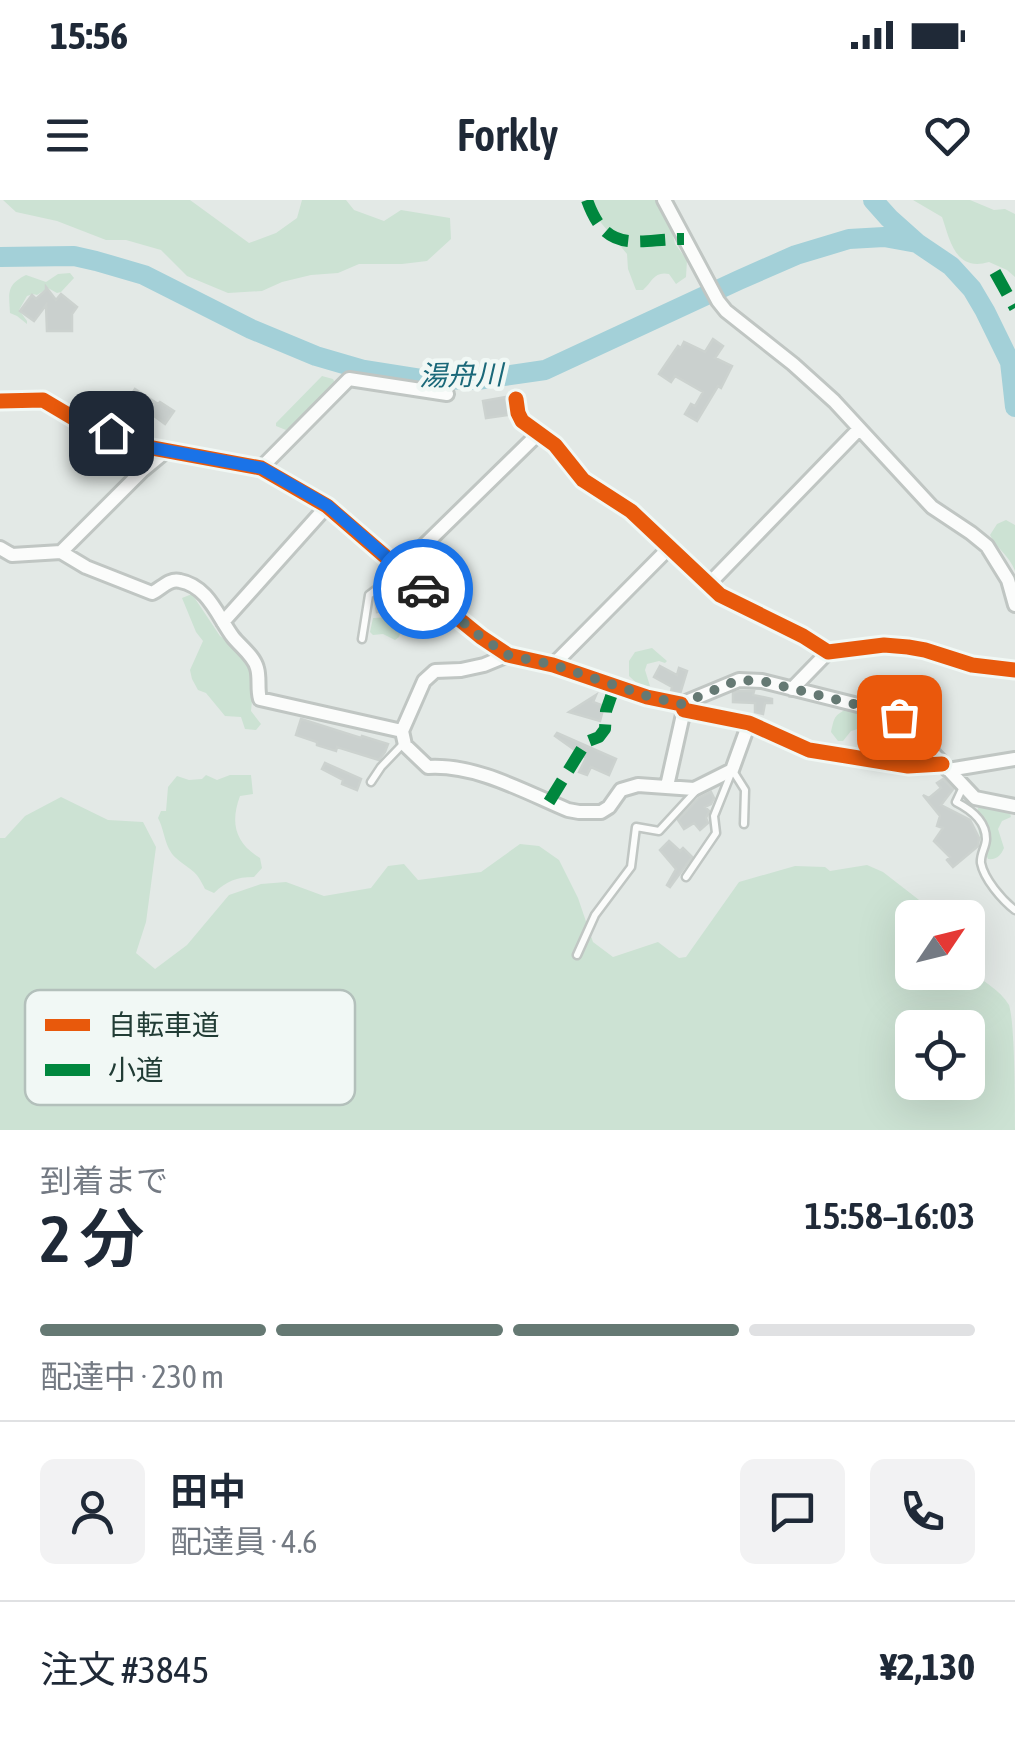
<!DOCTYPE html>
<html lang="ja">
<head>
<meta charset="utf-8">
<style>
	body { margin:0; font-family:"Asap Condensed","Noto Sans JP",sans-serif; background:#f2f2f3; color:#1f2937; height:100vh; display:flex; flex-direction:column; font-size:38px; white-space:nowrap }
	* { box-sizing:border-box; margin:0 }
	p { font-size:32px; color:#747a83 }
	.icon { flex:none; width:55px; height:55px; fill:none; stroke:currentColor; stroke-width:2; stroke-linecap:round; stroke-linejoin:round }
	.map { position:relative; height:930px; overflow:hidden }
	.side { display:flex; flex-direction:column; background:#fff; flex:1 }
	.side>* { flex:none }
	.needle { width:65px; rotate:55deg }
	.controls { position:absolute; left:895px; top:700px; display:grid; gap:20px }
	.controls a { display:grid; place-items:center; width:90px; height:90px; border-radius:15px; background:#fff; box-shadow:0 10px 40px #0002; font-size:50px }
	.pin { position:absolute; display:grid; place-items:center; width:85px; height:85px; color:#fff; margin:-42px; border-radius:20px; box-shadow:0 5px 15px #0006 }
	.courier { position:absolute; display:grid; place-items:center; width:100px; height:100px; margin:-50px; border:8px solid #1a73e8; border-radius:50%; background:#fff; color:#222; box-shadow:0 2px 12px #0007 }
	.head em { font-style:normal; font-weight:600 }
	.head div { display:flex; flex-direction:column-reverse }
	.head { display:flex; align-items:center; justify-content:space-between; height:170px; padding:0 40px }
	h1 { font-size:65px; font-weight:600; line-height:75px }
	.bar { display:grid; grid-template-columns:repeat(4,1fr); gap:15px 10px; align-content:center; height:120px; padding:0 40px }
	.bar i { height:12px; border-radius:8px; background:#e0e1e3 }
	.bar .selected { background:#657973 }
	.bar p { grid-column:span 4 }
	.line { display:flex; align-items:center; gap:25px; padding:0 40px; border-top:2px solid #e0e1e3 }
	.line div { flex:1 }
	.round { display:grid; place-items:center; flex:none; width:105px; height:105px; border-radius:15px; background:#f2f2f3 }
	.status { display:flex; justify-content:space-between; align-items:center; height:70px; padding:0 50px; background:#fff; direction:ltr }
	.status svg { height:28px; fill:currentColor }
	header { display:flex; justify-content:space-between; align-items:center; height:130px; padding:0 40px; background:#fff; font-size:45px; font-weight:600 }
	.map>svg:first-child { display:block }
	.green { fill:#cce2d3; fill-rule:evenodd }
	.lines { fill:none; stroke-linecap:round; stroke-linejoin:round }
	.river { stroke:#a3d0d8; stroke-width:20 }
	.building { fill:#cad0ce; stroke:#ccd2cf; stroke-width:2.5 }
	.lane-casing { stroke:#c0c6c3; stroke-width:11 }
	.street-casing { stroke:#c0c6c3; stroke-width:18 }
	.lane { stroke:#fbfcfb; stroke-width:6 }
	.street { stroke:#fbfcfb; stroke-width:12 }
	.quiet { stroke:#00873e; stroke-width:12; stroke-dasharray:25 12; stroke-linecap:butt }
	.cycleway-casing { stroke:#f1f8f5; stroke-width:21 }
	.cycleway { stroke:#e8590c; stroke-width:15 }
	.done { stroke:#657973; stroke-width:10; stroke-dasharray:0 18 }
	.route { stroke:#1a73e8; stroke-width:12 }
	.labels { text-anchor:middle; dominant-baseline:central; stroke-width:9; stroke-linejoin:round; paint-order:stroke }
	.water-label { font-size:28px; font-style:italic; fill:#1a6879; stroke:#f1f8f5 }
	.key { fill:#f1f8f5; stroke:#b3c0bb; stroke-width:2.5 }
	.key-label { font-size:28px; fill:#213c35 }
</style>
</head>
<body>
<div class="status"><b>15:56</b><svg viewBox="0 0 49 12"><path d="M0 12V9h3v3zM5 12V6h3v6zM10 12V3h3v9zM15 12V0h3v12zM26 1h20v11H26zM47 4h2v5h-2z"/></svg></div>
<header><svg class="icon" aria-label="menu" viewBox="0 0 24 24"><path d="M4 6h16M4 12h16M4 18h16"/></svg>Forkly<svg class="icon" aria-label="heart" viewBox="0 0 24 24"><path d="M12 20l-8-8c-3-5 5-10 8-4 3-6 11-1 8 4z"/></svg></header>
<div class="map">
<svg width="1015" height="930" viewBox="0 0 1015 930">
	<rect width="100%" height="100%" fill="#e3e9e6"/>
	<!-- green -->
	<path class="green" d="M3,0H190L249,43L276,33L297,18L302,0H346L354,10L384,21L401,10L450,18L451,39L427,61L402,64H359L338,73L311,75L282,82L262,91L228,93L187,76L161,50L126,40H106L57,21L16,12Z
		M592,0H657L672,31L675,44L687,60L686,77L676,84L669,74C654,71 653,81 643,90H636L628,69L627,54L597,18Z
		M913,0H970L994,10L1005,9L1015,14V77L1007,70L989,62C955,72 950,40 942,17Z
		M70,73L74,78L61,92L57,93L48,88L37,95L33,94L27,96L19,110L27,121V124L17,116L10,113C9,93 6,85 26,75L46,82L58,74Z
		M322,176L333,179L335,183L303,218L286,230L276,226V223Z
		M1006,320L1015,325V371C1010,356 996,348 990,335L997,324Z
		M192,394L220,436L237,448L243,456L254,481L251,511L261,524L256,530L245,529L241,517L225,516L206,493L198,490L192,479L190,470L203,441L196,432L182,398Z
		M392,417L405,418L410,425L402,428L399,437L395,440L383,434L373,435L370,432L373,418Z
		M652,448L667,461L665,463L659,461L647,464L645,470L650,486L641,487L629,476V461L635,452Z
		M845,510L865,511C870,521 861,529 851,531L843,541H838L831,532C834,520 833,516 845,510Z
		M206,575L217,580L230,575H251L253,594L240,596C230,623 235,643 260,658L262,668L254,677C236,677 227,681 214,693L205,689C195,668 192,672 176,658C164,647 165,631 158,618L161,611H166L168,587L177,576L189,580L202,579Z
		M61,597L108,620L143,622L156,647L146,722L136,753L155,769L187,745L229,695L261,684L286,682L324,696L371,688L388,666L404,664L418,680L481,672L520,644L539,646L559,660L578,698L593,742L613,757L658,742L679,758L686,757L739,682L795,666L825,667L830,671L867,665L883,672L941,717L912,718V772H968V770C982,780 1000,790 1009,805C1015,823 1015,905 1015,930H0V638H5L25,616ZM912,828H968V882H912Z
		M981,607L1008,611L1010,613L1011,617L1002,621L998,629L1004,648C1001,655 997,660 988,659C982,646 974,621 978,608Z"/>
	<g class="lines">
		<!-- river -->
		<path class="river" d="M873,0L889,18L917,43L951,66L972,89L985,111L1010,162L1015,207
			M0,57L74,56L96,61L144,75L251,129L316,156L364,170L421,179L477,180L545,170L739,80L796,55L849,39L884,37L917,43"/>
	</g>
	<!-- building -->
	<path class="building" d="M46,87L56,100L61,94L77,107L72,114V131H47L46,105L34,121L20,111L32,95L36,99L46,90Z
		M713,139L723,146L715,158L732,166L721,188L718,186L697,221L685,214L691,204L695,206L703,192L675,176L671,182L659,174L678,146L681,148L684,142L705,152Z
		M135,189L158,204L160,202L174,211L165,224L146,210L143,216L122,201L127,193L131,195Z
		M506,197L508,215L486,218L483,201Z
		M410,391L428,407L425,414L407,407L377,412L375,400L382,393Z
		M660,466L677,475L679,468L687,471L680,494L671,492L672,487L654,477Z
		M739,491H754L753,495L772,499V503H765L763,514L755,512V503L733,502V493Z
		M596,495L593,502L604,506L600,521L569,512Z
		M869,518L893,526L902,534L897,554L866,549L867,540L863,538Z
		M301,519L361,538L362,536L388,544L385,552L379,560L337,547L336,551L317,545V542L296,535Z
		M557,533L616,559L609,575L591,567L587,575L579,572L586,558L555,536Z
		M325,563L361,579L357,590L342,584L343,580L322,569Z
		M943,579L953,589L941,605L970,620L979,638L978,646L953,667L947,660L950,657L934,641L943,628L937,626L940,616L923,595L929,598L941,588L937,583Z
		M711,592L714,598L711,604L705,607L709,611L706,618L708,623L700,630L694,623L684,629L678,620L699,598Z
		M669,641L680,651L683,648L692,657L670,687L667,685L676,669L660,650Z"/>
	<g class="lines">
		<defs>
			<path id="lane" d="M362,439L369,395L401,371
				M733,571L745,590L744,624
				M371,582L381,567L403,544
				M963,587L956,602C970,609 986,621 986,639C986,647 980,654 981,663C984,679 1002,700 1015,710
				M686,677L716,633L714,616L732,571
				M577,755L595,715L631,667L636,627L659,631L695,592"/>
			<path id="street" d="M664,0L718,101L726,111L793,164L834,201L932,307L971,333L987,346L1008,380L1015,405
				M516,199L518,213L522,221L555,245L583,280L631,311L720,395L803,436L828,452L884,445L908,447L925,450L972,465L1015,470
				M0,201L43,200L75,219L147,247L261,268L327,306L438,402L481,437L508,455L553,465L647,497L681,504L684,510L749,523L809,550L908,566L942,564
				M261,268L349,179L447,194
				M0,348L12,355L61,352L86,367L152,393C161,389 169,378 180,381C208,386 218,417 233,437C240,446 254,456 257,468C260,478 257,489 260,499L402,531
				M61,352L143,270L166,251
				M400,369L539,233
				M708,385L859,229
				M223,422L327,306
				M508,455L484,465L461,470L435,471L424,481L402,531L405,545L428,567C476,564 525,592 568,610L579,612H601L609,607L621,590L638,585L694,589L732,570L749,523
				M553,465L669,348
				M792,489L828,452
				M681,504L739,480L762,481L886,512L899,517L975,598L1015,606
				M948,570L1015,559
				M667,586L684,510"/>
		</defs>
		<!-- lane casing -->
		<use href="#lane" class="lane-casing"/>
		<!-- street casing -->
		<use href="#street" class="street-casing"/>
		<!-- lane -->
		<use href="#lane" class="lane"/>
		<!-- street -->
		<use href="#street" class="street"/>
		<!-- quiet -->
		<path class="quiet" d="M587,0C607,56 635,39 684,39
			M995,72L1015,108
			M549,602L586,542L599,537L605,529L606,511L615,485"/>
		<defs>
			<path id="cycleway" d="M516,199L518,213L522,221L555,245L583,280L631,311L720,395L803,436L828,452L884,445L908,447L925,450L972,465L1015,470
				M0,201L43,200L75,219L147,247L261,268L327,306L438,402L481,437L508,455L553,465L647,497L681,504L684,510L749,523L809,550L908,566L942,564"/>
		</defs>
		<!-- cycleway casing -->
		<use href="#cycleway" class="cycleway-casing"/>
		<!-- cycleway -->
		<use href="#cycleway" class="cycleway"/>
	</g>
	<g class="lines">
		<!-- done -->
		<path class="done" d="M423,389L481,437L508,455L554,465L647,496L681,504L738,480L762,481L886,512L899,517"/>
		<!-- route -->
		<path class="route" d="M111,233L147,247L262,268L328,306L423,389"/>
	</g>
	<g class="labels">
		<!-- water labels -->
		<g class="water-label">
			<text transform="translate(461 175) rotate(-1)">湯舟川</text>
		</g>
	</g>
	<!-- legend -->
	<rect x="25" y="790" width="330" height="115" rx="15" class="key"/>
	<rect x="45" y="819" width="45" height="12" fill="#e8590c"/>
	<rect x="45" y="864" width="45" height="12" fill="#00873e"/>
	<g class="key-label">
		<text x="108" y="835">自転車道</text>
		<text x="108" y="880">小道</text>
	</g>
</svg>
<div class="controls">
<a><svg class="needle" viewBox="-14 -14 28 28"><path d="M0-13l5 13h-10z" fill="#e53935"/><path d="M0 13l5-13h-10z" fill="#747a83"/></svg></a>
<a><svg class="icon" aria-label="locate" viewBox="0 0 24 24"><circle cx="12" cy="12" r="6"/><path d="M12 2v4M12 18v4M2 12h4M18 12h4"/></svg></a>
</div>
<div class="pin" style="left:899px;top:517px;background:#ea580c"><svg class="icon" aria-label="bag" viewBox="0 0 24 24"><path d="M5 8h14l-1 12H6zM9 8a3 3 0 0 1 6 0"/></svg></div>
<div class="pin" style="left:111px;top:233px;background:#1f2937"><svg class="icon" aria-label="home" viewBox="0 0 24 24"><path d="M3 11l9-7 9 7M6 9v11h12V9"/></svg></div>
<div class="courier" style="left:423px;top:389px"><svg class="icon" aria-label="car" viewBox="0 0 24 24"><path d="M5 17H2v-5l4-1 3-4h7l3 4 3 1v5h-3M9 17h6M6 11h13"/><circle cx="7" cy="17" r="2"/><circle cx="17" cy="17" r="2"/></svg></div>
</div>
<section class="side">
<div class="head"><div><h1>2 分</h1><p>到着まで</p></div><em>15:58–16:03</em></div>
<div class="bar"><i class="selected"></i><i class="selected"></i><i class="selected"></i><i></i><p>配達中 · 230 m</p></div>
<div class="line" style="height:180px"><a class="round"><svg class="icon" aria-label="person" viewBox="0 0 24 24"><circle cx="12" cy="8" r="4"/><path d="M4 21q1-7 8-7t8 7"/></svg></a><div><b>田中</b><p>配達員 · 4.6</p></div><a class="round"><svg class="icon" aria-label="chat" viewBox="0 0 24 24"><path d="M4 5h16v11H9l-5 4z"/></svg></a><a class="round"><svg class="icon" aria-label="phone" viewBox="0 0 24 24"><path d="M5 4h4l2 5-3 2q2 4 5 5l2-3 5 2v4C11 20 4 13 5 4z"/></svg></a></div>
<div class="line" style="height:130px"><div>注文 #3845</div><b>¥2,130</b></div>
</section>
</body>
</html>
